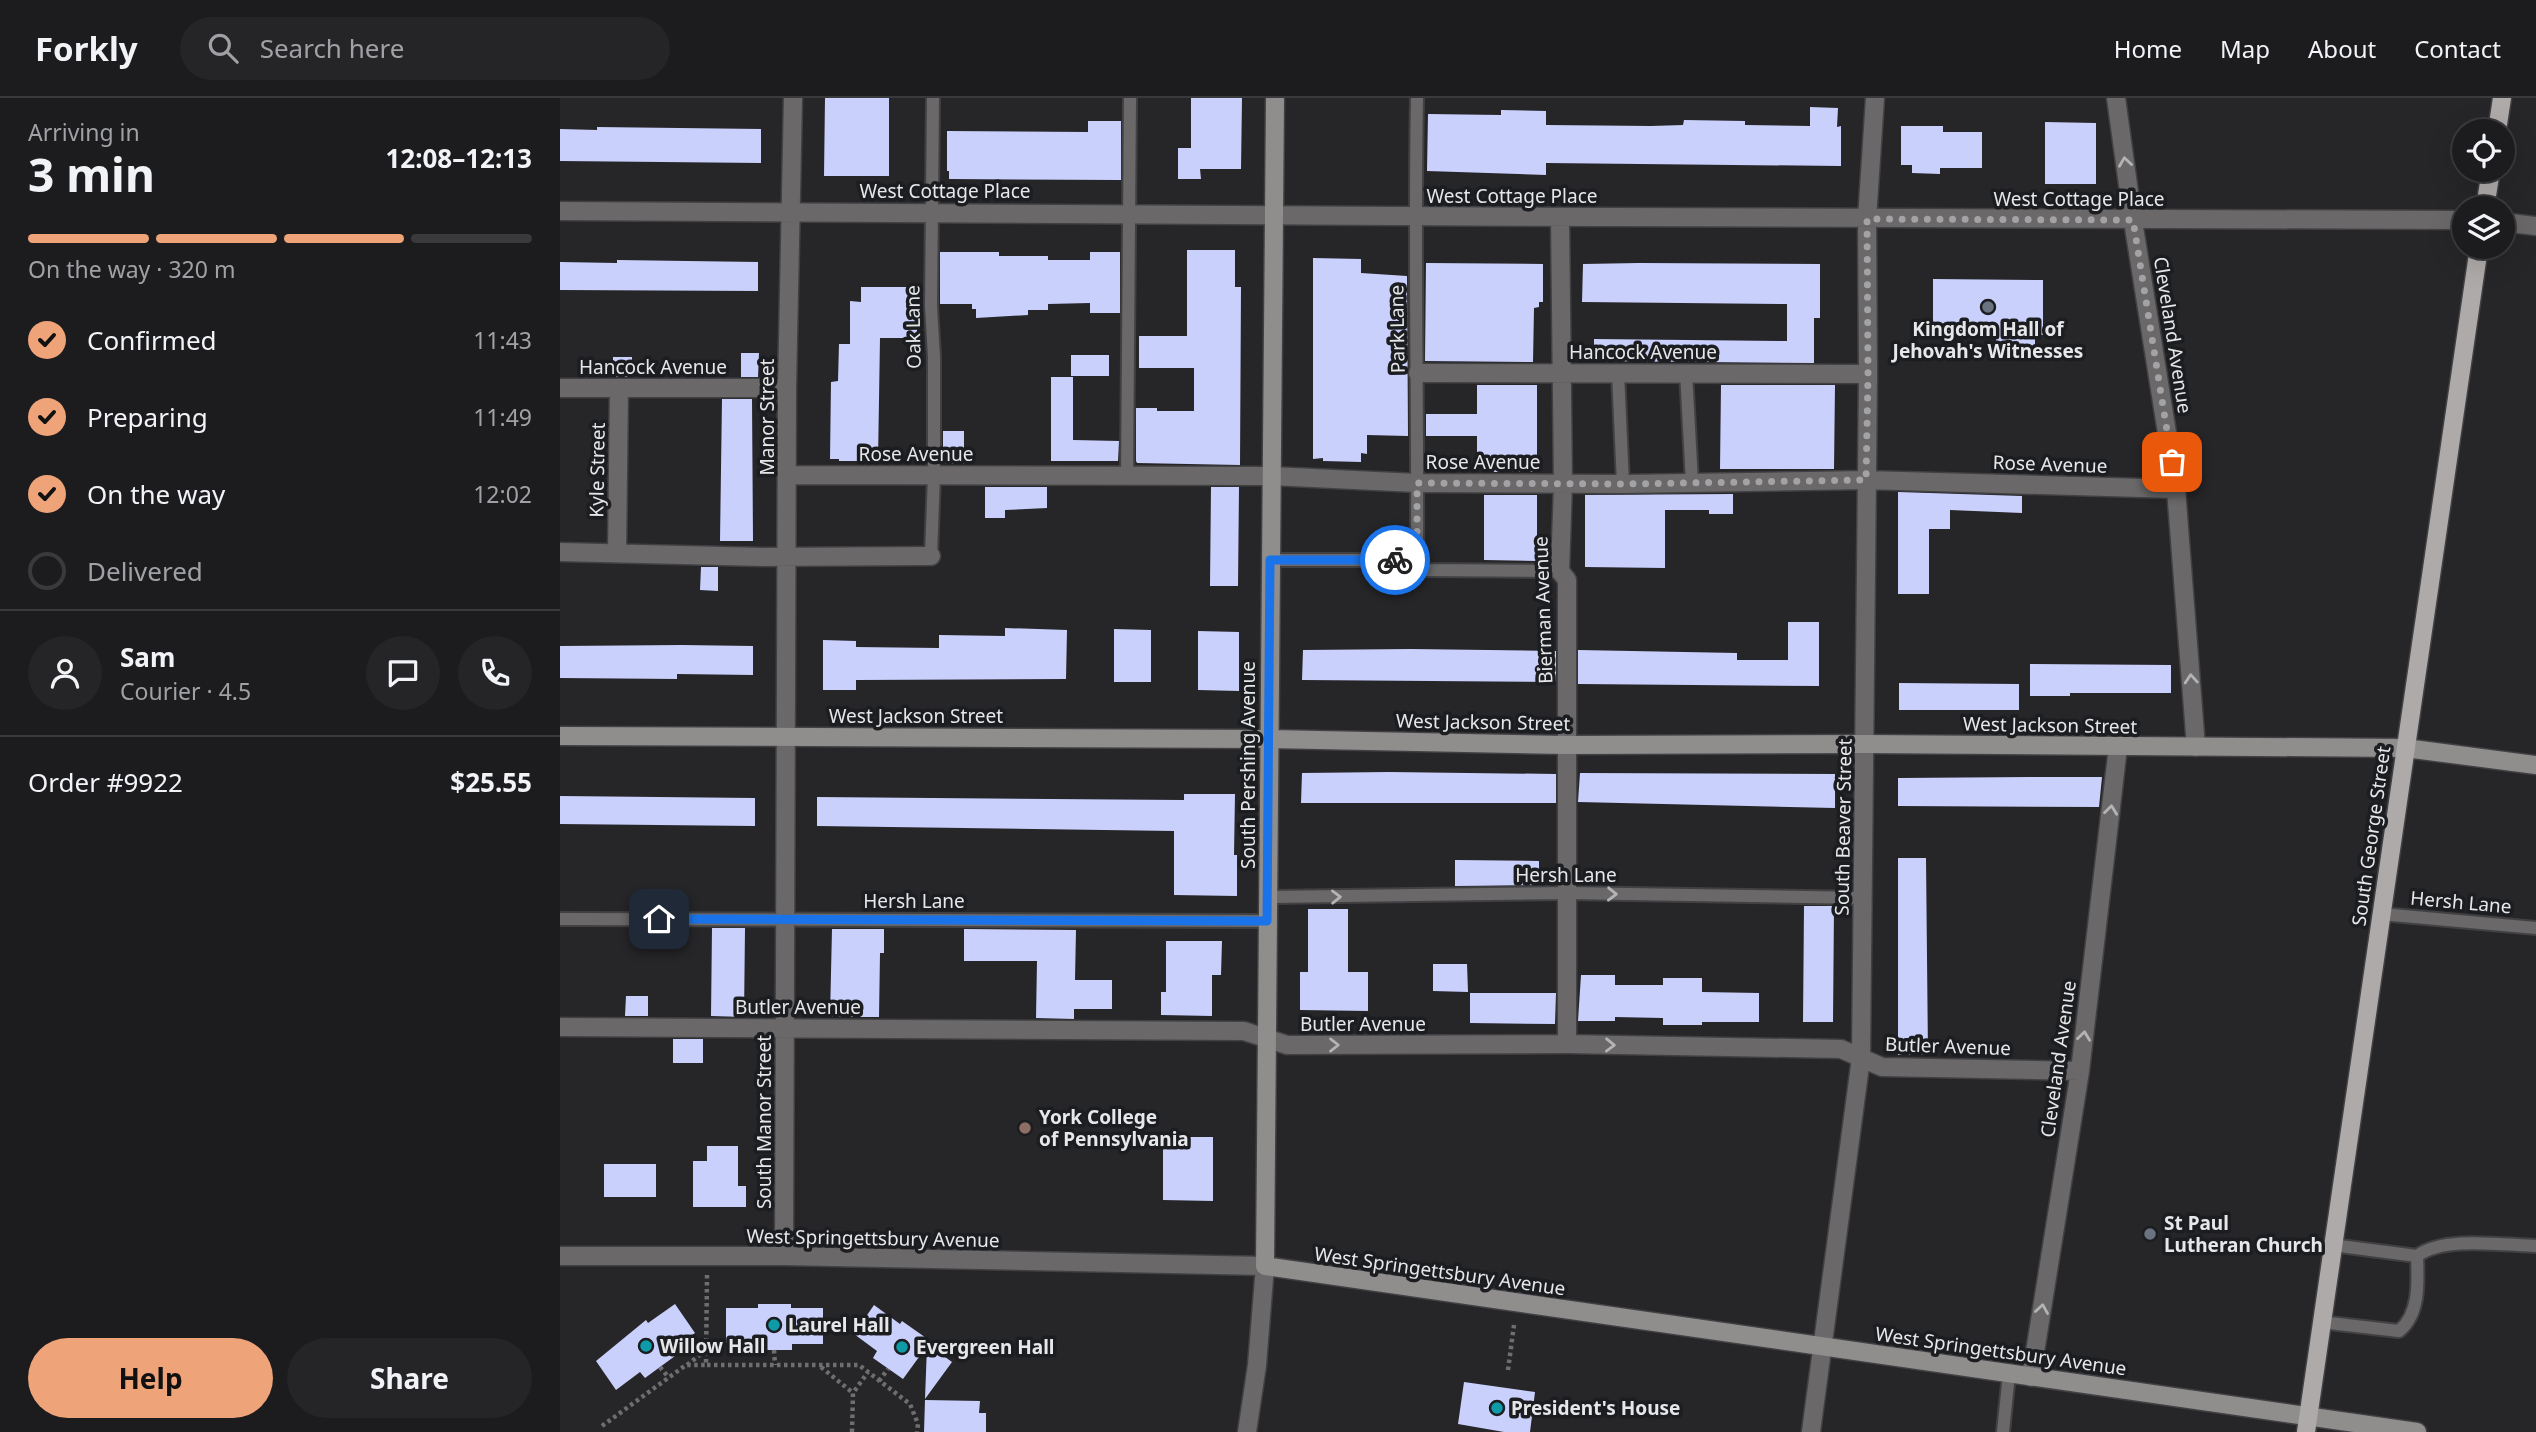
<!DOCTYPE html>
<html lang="en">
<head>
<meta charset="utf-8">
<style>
	body { margin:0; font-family:"Noto Sans",sans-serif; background:#252528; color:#f1f3f6; height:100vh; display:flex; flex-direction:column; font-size:26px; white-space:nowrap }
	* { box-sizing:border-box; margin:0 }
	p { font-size:23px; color:#a0a1a4 }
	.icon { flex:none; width:38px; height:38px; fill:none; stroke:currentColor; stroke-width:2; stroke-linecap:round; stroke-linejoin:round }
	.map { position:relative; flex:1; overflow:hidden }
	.sheet { display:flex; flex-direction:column; background:#1c1c1f; width:560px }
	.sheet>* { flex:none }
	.fabs { position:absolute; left:1892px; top:21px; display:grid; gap:14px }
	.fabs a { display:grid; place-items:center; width:63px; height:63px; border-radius:50%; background:#1c1c1f; box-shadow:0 7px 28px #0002,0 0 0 2px #3a3a3d; font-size:35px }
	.pin { position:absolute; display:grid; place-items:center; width:60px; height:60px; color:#fff; margin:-30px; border-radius:14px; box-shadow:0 4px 10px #0006 }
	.courier { position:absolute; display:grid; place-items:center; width:70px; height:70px; margin:-35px; border:5px solid #1a73e8; border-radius:50%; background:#fff; color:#222; box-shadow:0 2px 9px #0007 }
	.summary em { font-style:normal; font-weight:700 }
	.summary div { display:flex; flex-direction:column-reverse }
	.summary { display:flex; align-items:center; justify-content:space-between; height:119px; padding:0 28px }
	h1 { font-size:46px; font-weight:700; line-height:52px }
	.bar { display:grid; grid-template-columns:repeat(4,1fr); gap:10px 7px; align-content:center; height:84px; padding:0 28px }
	.bar i { height:9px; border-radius:5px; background:#3a3a3d }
	.bar .selected { background:#efa378 }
	.bar p { grid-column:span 4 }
	.line { display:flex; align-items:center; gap:18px; padding:0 28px; border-top:2px solid #3a3a3d }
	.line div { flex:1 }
	.round { display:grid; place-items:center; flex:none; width:74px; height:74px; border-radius:37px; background:#252528 }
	ol { padding:0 28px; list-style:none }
	li { display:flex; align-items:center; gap:21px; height:77px }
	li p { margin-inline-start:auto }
	li .icon { padding:7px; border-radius:50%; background:#efa378; color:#111; stroke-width:4 }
	li:last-child { color:#a0a1a4 }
	li i { width:38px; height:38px; border:4px solid #3a3a3d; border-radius:50% }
	.button { display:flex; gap:14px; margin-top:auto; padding:14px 28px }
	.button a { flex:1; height:80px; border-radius:42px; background:#efa378; color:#111; font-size:28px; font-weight:700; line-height:80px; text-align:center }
	.button a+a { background:#252528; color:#f1f3f6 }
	header { display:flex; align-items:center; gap:42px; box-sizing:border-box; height:98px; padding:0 35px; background:#1c1c1f; border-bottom:2px solid #3a3a3d }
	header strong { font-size:33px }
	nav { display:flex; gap:38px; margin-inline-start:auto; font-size:24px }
	.search { width:490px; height:63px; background:#252528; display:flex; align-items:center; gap:18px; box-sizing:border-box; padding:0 24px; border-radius:38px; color:#a0a1a4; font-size:26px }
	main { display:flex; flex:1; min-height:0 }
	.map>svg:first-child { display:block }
	.building { fill:#cad0fc }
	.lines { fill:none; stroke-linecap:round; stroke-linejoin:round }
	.lane-casing { stroke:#414144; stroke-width:16 }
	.street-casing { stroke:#414144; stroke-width:21 }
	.secondary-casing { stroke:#414144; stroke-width:21 }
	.primary-casing { stroke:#414144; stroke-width:21 }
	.path { stroke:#6e6e71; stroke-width:4.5; stroke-dasharray:3.5 3.5; stroke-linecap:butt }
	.lane { stroke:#6a6868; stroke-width:12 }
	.street { stroke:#6a6868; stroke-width:18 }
	.secondary { stroke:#908d8d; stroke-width:18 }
	.primary { stroke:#aeaaa9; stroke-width:18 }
	.oneway { stroke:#b4b4b5 }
	.done { stroke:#a3a3a6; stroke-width:7; stroke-dasharray:0 12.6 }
	.route { stroke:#1a73e8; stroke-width:9 }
	.worship-dot { fill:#6b7280; stroke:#1c1d20; stroke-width:2.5 }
	.education-dot { fill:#8d6e63; stroke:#1c1d20; stroke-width:2.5 }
	.culture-dot { fill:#0f9aa8; stroke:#1c1d20; stroke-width:2.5 }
	.labels { text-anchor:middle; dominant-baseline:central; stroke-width:7; stroke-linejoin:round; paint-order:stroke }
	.street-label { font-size:19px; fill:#e6e7e9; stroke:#1c1d20 }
	.poi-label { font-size:19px; font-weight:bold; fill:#e6e7e9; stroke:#1c1d20; text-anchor:start }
</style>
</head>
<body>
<header>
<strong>Forkly</strong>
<div class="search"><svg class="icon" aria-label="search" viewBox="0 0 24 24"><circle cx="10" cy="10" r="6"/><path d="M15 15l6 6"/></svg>Search here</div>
<nav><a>Home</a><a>Map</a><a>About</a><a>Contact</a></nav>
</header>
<main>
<section class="sheet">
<div class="summary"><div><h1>3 min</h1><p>Arriving in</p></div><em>12:08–12:13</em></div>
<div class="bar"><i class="selected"></i><i class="selected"></i><i class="selected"></i><i></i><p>On the way · 320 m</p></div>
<ol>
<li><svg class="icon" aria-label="check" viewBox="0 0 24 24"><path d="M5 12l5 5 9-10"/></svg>Confirmed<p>11:43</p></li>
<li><svg class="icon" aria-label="check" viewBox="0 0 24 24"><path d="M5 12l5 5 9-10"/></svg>Preparing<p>11:49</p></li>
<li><svg class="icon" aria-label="check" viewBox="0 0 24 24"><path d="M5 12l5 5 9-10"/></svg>On the way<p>12:02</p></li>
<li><i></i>Delivered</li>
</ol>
<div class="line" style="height:126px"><a class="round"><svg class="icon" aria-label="person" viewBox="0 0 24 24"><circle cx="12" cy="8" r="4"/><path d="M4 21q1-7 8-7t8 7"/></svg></a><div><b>Sam</b><p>Courier · 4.5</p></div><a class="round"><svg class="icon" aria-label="chat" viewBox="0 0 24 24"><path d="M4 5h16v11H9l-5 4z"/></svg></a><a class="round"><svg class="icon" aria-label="phone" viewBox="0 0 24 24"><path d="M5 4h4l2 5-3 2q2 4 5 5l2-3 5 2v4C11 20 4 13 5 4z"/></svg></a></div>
<div class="line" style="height:91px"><div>Order #9922</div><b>$25.55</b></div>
<div class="button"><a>Help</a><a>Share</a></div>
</section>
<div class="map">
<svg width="1976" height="1334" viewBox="0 0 1976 1334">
	<rect width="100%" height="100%" fill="#262629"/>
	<!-- building -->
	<path class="building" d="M265,0H329V78H264Z
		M631,0H682L681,71H640L641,81H618V50H631Z
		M1250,9L1278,10L1277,29L1281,28V68L986,65V77L867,73L868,16L941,17V12L986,13V27L1091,28L1123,27L1124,22L1185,23V27L1250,28Z
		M528,23H561V82L389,81V73H387V33L528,34Z
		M1485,24L1536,25V86H1485Z
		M1341,28H1383V34H1422V70H1380V76L1352,75V67H1341Z
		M37,29L201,31V65L0,63V31L37,32Z
		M627,152H675V189H681L680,367L577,365L576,363V310H597V313H634V270H579V238H627Z
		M380,154H439V158H488V162H530V154H560V215H530V205L488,206V212H468V217L416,220V211H412V206H380Z
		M753,160L801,161V175L847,178L848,338L807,337V356L801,355V364L763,363V360L753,361Z
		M57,162L198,164V193L0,192V164L57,165Z
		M866,165L983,166V204H979V209L974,210L973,264L865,263Z
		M1079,165L1260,166V220H1254V265L1034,263V241L1227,243V206L1022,204L1023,166Z
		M1373,181L1483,182V237H1475V262H1436V236L1373,235Z
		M301,189H357V240H320L318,363H279V361H270L271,284L278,283L279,246H290V203L301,204Z
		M181,255H199L198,279H181Z
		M511,257H549V278H511Z
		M53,259H72V279H53Z
		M491,279H513V342L559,343L558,363H491Z
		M917,287H977V374H924V368H917V338H866V316H917Z
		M1161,287H1275L1274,371H1160Z
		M162,301H192L193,443H160Z
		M383,333H404V366H383Z
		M425,389H487V410L445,412V420H425Z
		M651,389H679L678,488H650Z
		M1338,394L1462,398V415L1390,412V431H1369V496H1338Z
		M1173,396V416H1149V412H1105V470L1025,469V397Z
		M924,397H977V463L924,462Z
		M141,469H158V493L140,492Z
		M1228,524H1259V588L1018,586V552L1177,555V562H1228Z
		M445,530L507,532L506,581L296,582V592H263V542L296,543V549L379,550V537L445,538Z
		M554,531L591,532V584H554Z
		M638,533L679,534V593L638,592Z
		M122,547L193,548V577L117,576V581L0,580V548Z
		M851,551L996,553V584L742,582L743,552Z
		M1470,566L1611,567V595H1510V598H1470Z
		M1339,585L1459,586V612H1339Z
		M829,674L996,676V705H741L742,675Z
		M1020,675L1275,676V710L1018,704Z
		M1470,679H1542L1539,709L1338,708V680Z
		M624,696H675L674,757H677V798L614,797V733L257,728V699L624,702Z
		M0,698L195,700V728L0,726Z
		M1338,760H1366L1368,957H1338Z
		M895,762L979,763V787L895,788Z
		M1244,808H1274L1273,924H1243Z
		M748,811H788V874H808V913L740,912V874H748Z
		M152,830H185L184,919L151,918Z
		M272,831H324V855H320L319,919H270Z
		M404,831L516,832L515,882H552V911H514V921L476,920L477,863H404Z
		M606,843H662L661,877H652V918L601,917V894H606Z
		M873,866H907L908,894L873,893Z
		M1021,877H1055V887H1103V880H1142V894L1199,895V924H1142V927H1103V920L1055,919V923H1018Z
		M910,895H996L995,926L910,925Z
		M66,898H88V918H65Z
		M113,941H143V965H113Z
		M603,1039H653V1103L603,1102Z
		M147,1048H178V1088H186V1109H133V1063H147Z
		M44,1066H96V1099H44Z
		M115,1206L135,1235L110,1253L115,1258L85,1280L80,1274L56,1292L36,1263L86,1222L88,1225Z
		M198,1206H231V1210H263V1246H232V1252H196V1245H166V1210H198Z
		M314,1207L340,1226L342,1223L369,1242L367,1246L392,1264L365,1301L367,1248L343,1281L313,1260L317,1253L294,1236Z
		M904,1284L975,1294L970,1334H944L898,1326Z
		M365,1302L420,1303L419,1315H426V1334H364Z"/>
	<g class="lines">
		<defs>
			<path id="lane" d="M1126,274L1132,385
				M1058,275L1063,386
				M567,377L570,0
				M371,458L374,377V259L371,208L373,0
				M710,462H857L859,468L866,472L1000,473
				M857,462C858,308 854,154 857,0
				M708,799L1008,795L1304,800
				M1821,816L1976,830
				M0,821L707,823
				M1772,1147L1857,1158C1883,1138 1943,1147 1976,1148
				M1760,1224L1839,1233C1860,1216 1858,1184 1857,1158
				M1443,1334L1449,1276"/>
			<path id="street" d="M1556,0L1573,123L1616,391L1636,649
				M0,113C635,115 1269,123 1904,122
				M1000,119L1003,386L1000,473L1007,482V946
				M1942,124L1976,128
				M858,275L1308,276
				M0,290H227
				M229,377L711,378L857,385L1063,386L1306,382L1616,391
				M0,454L203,459L371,458
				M57,455L59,290
				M0,929L684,933L727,947L1007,946L1281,951L1322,969L1520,973
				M0,1158H224L705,1168L697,1267L687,1334
				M224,1158L227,290L233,0
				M1471,1279L1520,973L1558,649
				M1251,1334L1301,960L1308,276L1307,121L1315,0"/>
			<path id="secondary" d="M715,0L705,1168L1857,1334
				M0,638L709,641L1007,647L1305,646L1845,650L1976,667"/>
			<path id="primary" d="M1937,33L1942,0
				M1925,110L1931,72
				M1746,1334L1919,149"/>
		</defs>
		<!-- lane casing -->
		<use href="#lane" class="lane-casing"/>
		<!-- street casing -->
		<use href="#street" class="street-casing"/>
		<!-- secondary casing -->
		<use href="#secondary" class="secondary-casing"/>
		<!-- primary casing -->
		<use href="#primary" class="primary-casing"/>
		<!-- path -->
		<path class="path" d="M147,1177L146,1267H299L350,1306L358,1326L357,1334
			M214,1252L215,1267
			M127,1267L145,1253
			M100,1269L109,1280
			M261,1269L293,1295
			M948,1272L954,1227
			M319,1283L328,1271
			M42,1328L126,1267H146
			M292,1334L293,1295L308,1274"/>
		<!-- lane -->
		<use href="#lane" class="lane"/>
		<!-- street -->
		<use href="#street" class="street"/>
		<!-- secondary -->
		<use href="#secondary" class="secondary"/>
		<!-- primary -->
		<use href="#primary" class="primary"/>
	</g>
	<!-- one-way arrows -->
	<defs><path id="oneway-chevron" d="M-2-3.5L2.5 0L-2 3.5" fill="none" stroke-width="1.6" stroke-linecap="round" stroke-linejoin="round" transform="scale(1.75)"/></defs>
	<g class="oneway">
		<use href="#oneway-chevron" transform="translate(1565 64) rotate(-98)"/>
		<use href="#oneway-chevron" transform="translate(1631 581) rotate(-94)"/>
		<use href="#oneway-chevron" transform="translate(1551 712) rotate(-83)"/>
		<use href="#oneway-chevron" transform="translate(1052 796) rotate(1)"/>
		<use href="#oneway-chevron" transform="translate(776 799) rotate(-1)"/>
		<use href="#oneway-chevron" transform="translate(1524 938) rotate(-83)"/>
		<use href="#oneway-chevron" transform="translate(774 947)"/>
		<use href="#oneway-chevron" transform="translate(1050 947) rotate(1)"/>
		<use href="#oneway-chevron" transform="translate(1482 1211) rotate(-81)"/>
	</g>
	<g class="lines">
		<!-- done -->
		<path class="done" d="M835,462H857V385L1063,386L1306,382L1308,276L1307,121L1573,122L1612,364"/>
		<!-- route -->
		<path class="route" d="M99,821L707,823L710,462H835"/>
	</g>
	<!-- markers -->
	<g class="worship-dot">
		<circle cx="1428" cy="209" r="7"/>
		<circle cx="1590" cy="1136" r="7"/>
	</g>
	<circle class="education-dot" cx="465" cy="1030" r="7"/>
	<g class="culture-dot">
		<circle cx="214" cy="1227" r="7"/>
		<circle cx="86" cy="1248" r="7"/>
		<circle cx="342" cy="1249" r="7"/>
		<circle cx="937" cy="1310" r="7"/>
	</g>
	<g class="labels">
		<!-- street labels -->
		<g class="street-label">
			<text x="385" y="93">West Cottage Place</text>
			<text x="952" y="98">West Cottage Place</text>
			<text x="1519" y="101">West Cottage Place</text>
			<text transform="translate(353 229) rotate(-91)">Oak Lane</text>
			<text transform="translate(837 231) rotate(-91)">Park Lane</text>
			<text transform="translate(1613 237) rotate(81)">Cleveland Avenue</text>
			<text x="1083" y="254">Hancock Avenue</text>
			<text x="93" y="269">Hancock Avenue</text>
			<text transform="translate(207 319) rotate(-90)">Manor Street</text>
			<text x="356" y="356">Rose Avenue</text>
			<text x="923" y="364">Rose Avenue</text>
			<text transform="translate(1490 366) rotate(2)">Rose Avenue</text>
			<text transform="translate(37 372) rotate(-89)">Kyle Street</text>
			<text transform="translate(983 512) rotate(-92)">Bierman Avenue</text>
			<text x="356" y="618">West Jackson Street</text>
			<text transform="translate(923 624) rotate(1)">West Jackson Street</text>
			<text transform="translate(1490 627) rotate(1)">West Jackson Street</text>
			<text transform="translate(688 667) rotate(-90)">South Pershing Avenue</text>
			<text transform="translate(1283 729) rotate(-89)">South Beaver Street</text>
			<text transform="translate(1811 738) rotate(-82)">South George Street</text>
			<text x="1006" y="777">Hersh Lane</text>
			<text x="354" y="803">Hersh Lane</text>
			<text transform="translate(1901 804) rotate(5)">Hersh Lane</text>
			<text x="238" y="909">Butler Avenue</text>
			<text x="803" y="926">Butler Avenue</text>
			<text transform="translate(1388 948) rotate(2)">Butler Avenue</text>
			<text transform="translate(1498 961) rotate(-82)">Cleveland Avenue</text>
			<text transform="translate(204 1024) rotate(-90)">South Manor Street</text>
			<text transform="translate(313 1140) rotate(1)">West Springettsbury Avenue</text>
			<text transform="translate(880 1173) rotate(8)">West Springettsbury Avenue</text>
			<text transform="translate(1441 1253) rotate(8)">West Springettsbury Avenue</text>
		</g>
		<!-- poi labels -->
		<g class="poi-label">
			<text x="1428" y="231" text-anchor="middle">Kingdom Hall of<tspan x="1428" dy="22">Jehovah's Witnesses</tspan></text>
			<text x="479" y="1019">York College<tspan x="479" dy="22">of Pennsylvania</tspan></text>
			<text x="1604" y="1125">St Paul<tspan x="1604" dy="22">Lutheran Church</tspan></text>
			<text x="228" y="1227">Laurel Hall</text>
			<text x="100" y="1248">Willow Hall</text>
			<text x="356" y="1249">Evergreen Hall</text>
			<text x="951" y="1310">President's House</text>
		</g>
	</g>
</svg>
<div class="fabs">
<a><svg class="icon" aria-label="locate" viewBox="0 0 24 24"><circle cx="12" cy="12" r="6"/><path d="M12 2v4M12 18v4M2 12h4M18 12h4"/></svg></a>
<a><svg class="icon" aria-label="layers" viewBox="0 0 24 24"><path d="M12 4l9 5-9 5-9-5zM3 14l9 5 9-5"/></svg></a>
</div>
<div class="pin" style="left:1612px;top:364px;background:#ea580c"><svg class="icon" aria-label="bag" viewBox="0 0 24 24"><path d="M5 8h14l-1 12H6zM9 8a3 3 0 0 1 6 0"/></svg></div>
<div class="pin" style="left:99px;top:821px;background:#1f2937"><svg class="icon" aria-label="home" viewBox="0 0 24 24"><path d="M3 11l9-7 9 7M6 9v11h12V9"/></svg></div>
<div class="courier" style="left:835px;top:462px"><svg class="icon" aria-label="bike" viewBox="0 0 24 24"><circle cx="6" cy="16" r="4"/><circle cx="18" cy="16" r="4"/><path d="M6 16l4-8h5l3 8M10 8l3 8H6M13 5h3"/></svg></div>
</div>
</main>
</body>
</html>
